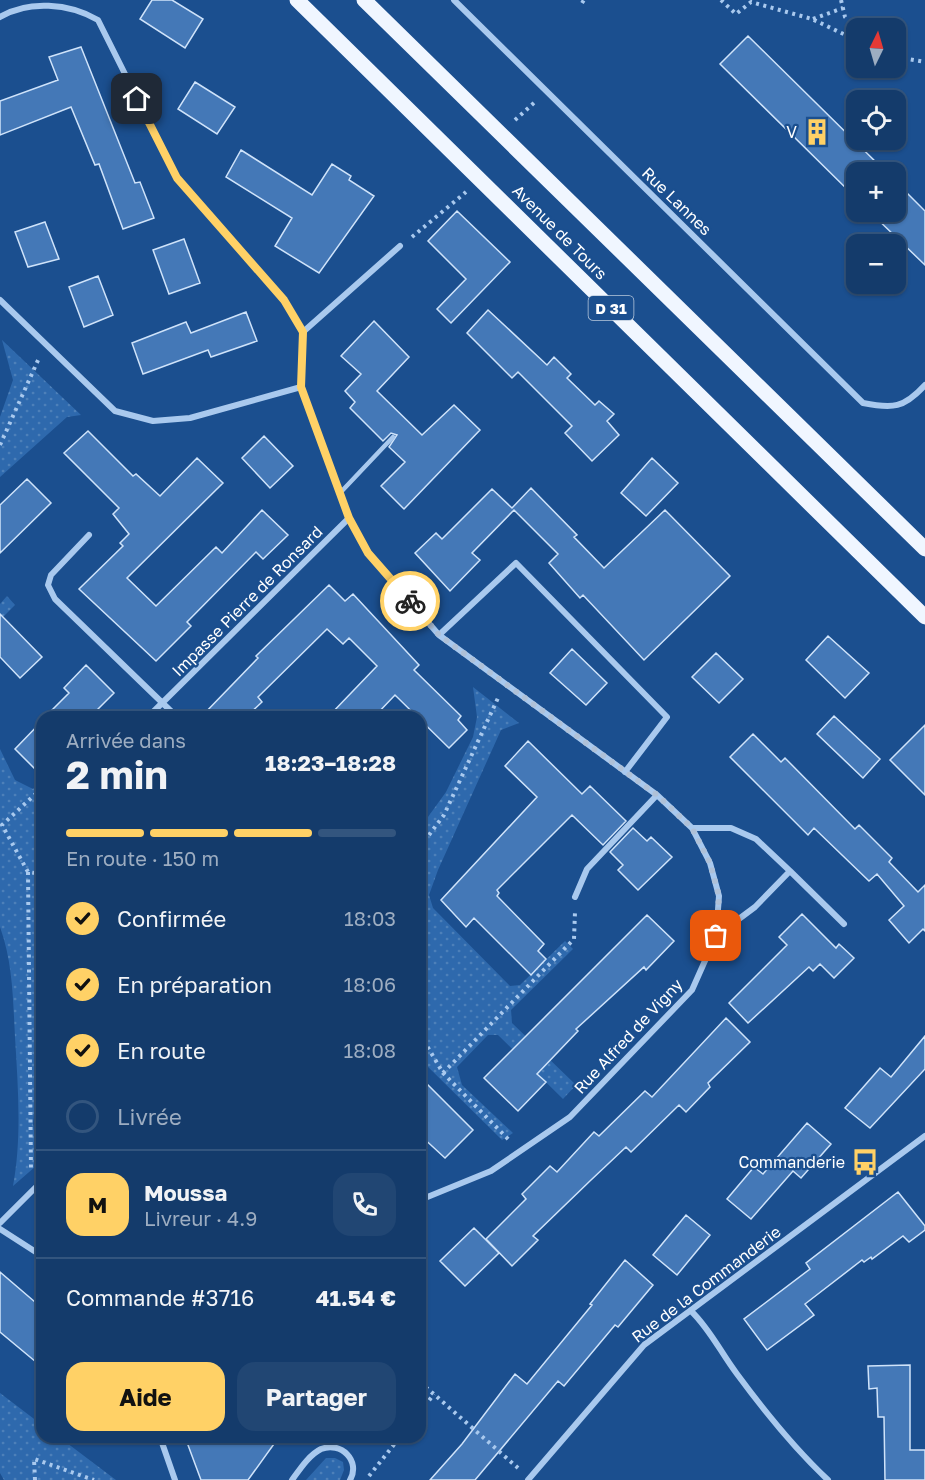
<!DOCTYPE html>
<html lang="fr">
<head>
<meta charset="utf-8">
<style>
	body { margin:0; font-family:"Golos Text",sans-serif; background:#214673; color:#f1f3f6; height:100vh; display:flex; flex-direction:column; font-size:22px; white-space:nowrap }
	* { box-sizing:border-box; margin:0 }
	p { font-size:20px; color:#9dadc1 }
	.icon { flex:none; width:33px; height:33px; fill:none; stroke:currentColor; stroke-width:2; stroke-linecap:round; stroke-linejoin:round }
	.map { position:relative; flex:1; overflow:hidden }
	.side { position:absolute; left:36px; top:711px; width:390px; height:732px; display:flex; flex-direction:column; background:#143b6b; border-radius:18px; box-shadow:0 2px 4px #0004,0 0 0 2px #33557e }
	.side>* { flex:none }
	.needle { width:39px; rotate:5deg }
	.tools { position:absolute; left:846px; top:18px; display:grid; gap:12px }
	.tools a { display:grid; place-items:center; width:60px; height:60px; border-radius:12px; background:#143b6b; box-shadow:0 2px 4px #0004,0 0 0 2px #33557e; font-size:30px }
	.pin { position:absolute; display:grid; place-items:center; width:51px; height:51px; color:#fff; margin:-26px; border-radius:12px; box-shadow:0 3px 9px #0006 }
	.courier { position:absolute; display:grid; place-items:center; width:60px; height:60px; margin:-30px; border:4px solid #ffd166; border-radius:50%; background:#fff; color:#222; box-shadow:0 2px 8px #0007 }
	.headline em { font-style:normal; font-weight:700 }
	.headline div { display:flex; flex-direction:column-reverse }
	.headline { display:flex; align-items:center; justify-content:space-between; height:102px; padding:0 30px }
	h1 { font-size:39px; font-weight:700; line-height:45px }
	.bar { display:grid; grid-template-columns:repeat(4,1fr); gap:9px 6px; align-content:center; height:72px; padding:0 30px }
	.bar i { height:8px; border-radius:4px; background:#33557e }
	.bar .on { background:#ffd166 }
	.bar p { grid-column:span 4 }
	.line { display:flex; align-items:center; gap:15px; padding:0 30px; border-top:2px solid #33557e }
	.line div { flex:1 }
	.round { display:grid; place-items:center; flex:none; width:63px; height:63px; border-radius:18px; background:#214673 }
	ol { padding:0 30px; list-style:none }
	li { display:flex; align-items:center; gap:18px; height:66px }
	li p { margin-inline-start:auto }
	li .icon { padding:6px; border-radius:50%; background:#ffd166; color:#111; stroke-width:4 }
	li:last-child { color:#9dadc1 }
	li i { width:33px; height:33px; border:3px solid #33557e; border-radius:50% }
	.cta { display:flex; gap:12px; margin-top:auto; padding:12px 30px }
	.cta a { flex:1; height:69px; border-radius:18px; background:#ffd166; color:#111; font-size:24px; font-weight:700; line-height:69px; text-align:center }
	.cta a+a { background:#214673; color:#f1f3f6 }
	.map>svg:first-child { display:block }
	.grass { fill:url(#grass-dots) }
	.building { fill:#4478b7; stroke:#cfe3fa; stroke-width:1.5 }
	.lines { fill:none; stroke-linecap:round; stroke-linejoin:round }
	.path { stroke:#a9c9ee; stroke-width:4; stroke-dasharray:3 4.5; stroke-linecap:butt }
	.lane { stroke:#a9c9ee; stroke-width:4.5 }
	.street { stroke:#a9c9ee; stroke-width:6 }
	.primary { stroke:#f0f6ff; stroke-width:15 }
	.done { stroke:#afc1d8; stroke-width:6; stroke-dasharray:0 10.8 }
	.route { stroke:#ffd166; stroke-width:8 }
	.labels { text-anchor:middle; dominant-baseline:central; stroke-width:4.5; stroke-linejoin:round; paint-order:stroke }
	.shield { fill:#1b4f8f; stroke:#bbcadd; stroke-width:1.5 }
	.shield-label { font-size:15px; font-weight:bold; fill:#fff }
	.poi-label { font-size:16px; fill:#fff; stroke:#1b4f8f; text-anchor:end }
	.street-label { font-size:16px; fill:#fff; stroke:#1b4f8f }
</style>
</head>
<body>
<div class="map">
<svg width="925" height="1480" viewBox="0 0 925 1480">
	<defs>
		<pattern id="grass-dots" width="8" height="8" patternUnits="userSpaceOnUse" patternTransform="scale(1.5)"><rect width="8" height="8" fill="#2e69ad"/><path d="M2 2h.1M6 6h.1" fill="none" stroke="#4d80b9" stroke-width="1.8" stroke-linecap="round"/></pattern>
	</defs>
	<rect width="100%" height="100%" fill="#1b4f8f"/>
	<!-- grass -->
	<path class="grass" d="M2,340L81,415L67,417L0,477V417L13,380Z
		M7,596L15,605L0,620V604Z
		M473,687L519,723L501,730L438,870L429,895L433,908L510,986L520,985L565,941L573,949L511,1010L512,1023L576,1085L563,1099L498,1035H488L457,1067L462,1085L513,1133L502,1140L420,1059V828L446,792L473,737L477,717Z
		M0,749L15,780L33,789L42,781L37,824L42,840V1028L33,1124L37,1144L36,1166L13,1186C22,1138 18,1087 15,1037C13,1000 13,963 0,927Z
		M0,1393L42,1425V1437H59L116,1480H4L0,1473Z
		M326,1458H335L343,1462L344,1470L340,1480H306Z"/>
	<!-- building -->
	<path class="building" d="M152,0H172L203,19L185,48L140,19Z
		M748,36L886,172H856V198L720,64Z
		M81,47L135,183L140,182L154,218L123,229L99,164L95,165L71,107L0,135V101L58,80L49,57Z
		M195,82L235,107L217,134L178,109Z
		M241,150L312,195L332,164L351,176L349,180L374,196L319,273L275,246L292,218L226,177Z
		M896,182L925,211V265L870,212H896Z
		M457,211L510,262L451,323L437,309L466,279L428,241Z
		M45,222L59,259L28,267L15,232Z
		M184,239L200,283L169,294L153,250Z
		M98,276L113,315L84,327L69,287Z
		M488,310L547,365L554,357L571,374L567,378L595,405L599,401L614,414L607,421L619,435L592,461L565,433L572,426L518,372L512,378L467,333Z
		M246,312L257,341L211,357L208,350L143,374L132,343L186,322L191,333Z
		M374,321L409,357L377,391L422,435L454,405L480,430L404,509L381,486L405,462L389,447L397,435L391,433L383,441L350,408L355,402L345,391L361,374L341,356Z
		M88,431L133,476L136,474L160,496L197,458L223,483L127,578L156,606L216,547L222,553L262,510L288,535L263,559L256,552L187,622L191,626L156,661L79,589L123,546L120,543L129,534L113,514L119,508L64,453Z
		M264,436L293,466L270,488L242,458Z
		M652,458L678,483L646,516L621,493Z
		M27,479L51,503L0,553V505Z
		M531,488L577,535L574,537L604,568L665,510L730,576L644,660L583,595L580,598L549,563L558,554L514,510L472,553L480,560L450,591L415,553L436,533L442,539L492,489L512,508Z
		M329,585L345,601L353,594L419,665L414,670L461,716L458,720L467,730L449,748L395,695L374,717H328L377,666L349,638L343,644L327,629L258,697L262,702L246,717H201L258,658L256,656Z
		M0,614L42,657L20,678L0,657Z
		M828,636L869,673L845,698L806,660Z
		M572,649L607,683L586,705L550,673Z
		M716,653L743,679L719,703L692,677Z
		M86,665L114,693L90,717H45L69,693L64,688Z
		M834,716L880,759L863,778L817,734Z
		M42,721V776L15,749Z
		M925,725V795L890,760Z
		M753,734L781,762L785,758L855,829L859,825L892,858L889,862L918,892L925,885V931L923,929L909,943L889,920L904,906L877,874L869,881L814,828L808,835L730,757Z
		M528,741L582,794L590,786L626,821L603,845L572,815L497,890L499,893L497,896L544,944L538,951L546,959L531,975L474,918L466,927L441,900L537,797L505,766Z
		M633,828L647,841L651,837L672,857L638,890L618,870L623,865L610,852Z
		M802,914L836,948L839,944L854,958L834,978L820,964L813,971L809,967L748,1023L729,1003L787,945L779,937Z
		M647,915L674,941L646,970L644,967L576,1029L578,1031L537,1074L546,1082L518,1111L484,1078Z
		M726,1018L750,1042L708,1083L710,1087L686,1112L679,1105L631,1152L626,1147L591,1180L533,1236L538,1240L512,1266L486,1239L526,1199L522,1194L550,1166L557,1172L594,1132L599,1136L645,1091L652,1097Z
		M925,1036V1069L870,1128L845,1108L880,1068L891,1077Z
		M420,1077L473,1130L445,1158L420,1135Z
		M807,1123L831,1144L801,1178L793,1171L751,1219L727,1199L754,1167L763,1174Z
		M898,1192L925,1226V1230L909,1242L903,1236L872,1259L871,1257L864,1262L862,1260L805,1304L814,1315L767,1350L744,1319L810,1269L806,1263Z
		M686,1215L710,1235L677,1275L653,1255Z
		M474,1228L499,1253L465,1286L440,1261Z
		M625,1260L653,1285L618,1327L615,1325L564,1386L558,1381L475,1480H430L462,1444L515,1374L527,1384L592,1305L590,1304Z
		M0,1272L42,1308V1367L0,1332Z
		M910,1365V1450H925V1480H885L884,1417H878L877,1388L869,1389L868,1366Z
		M185,1437H279L248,1480H201Z"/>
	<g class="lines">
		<!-- path -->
		<path class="path" d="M721,0L736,14L751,2L812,19L856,40
			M841,0L845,17L858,28
			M582,3L584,0
			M813,19L843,8
			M896,57L925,62
			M515,120L536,101
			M412,237L466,192
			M0,445L39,358
			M42,788L2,825L28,872L42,874
			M420,847L444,815L498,698
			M28,872L31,1171
			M420,1034L443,1073L510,1141
			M443,1073L574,939L575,912
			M420,1382L518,1468
			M420,1412L434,1394
			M369,1476L400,1437
			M35,1480L34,1459L94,1480"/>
		<!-- lane -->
		<path class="lane" d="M340,493L393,437"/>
		<!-- street -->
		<path class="street" d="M454,0L863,403C893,409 904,408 925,385
			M0,17C28,0 69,3 98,20L177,178L284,300L303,332L301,387L349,518L368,553L439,635L657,795L692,828L710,863L719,896L716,936L692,990L570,1117L491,1171L420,1200
			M0,300L115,411L153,421L190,418L301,387
			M303,332L400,246
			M89,535L51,575L48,585L55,599L177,717
			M439,635L516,563L667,717L625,772
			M148,717L349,518
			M692,828H731L756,839L790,871L755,907L716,936
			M790,871L844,924
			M575,897L587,869L657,795
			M0,1223L42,1181
			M0,1229L42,1256
			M691,1311C710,1329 721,1353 737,1374C765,1412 794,1448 828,1480
			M160,1437L175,1480
			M292,1480C300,1469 309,1455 321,1449C341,1441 361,1461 350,1480
			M528,1480L644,1345L925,1136"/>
		<!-- primary -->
		<path class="primary" d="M297,0L925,617
			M364,0L925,549"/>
	</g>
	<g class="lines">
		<!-- done -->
		<path class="done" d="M410,601L439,635L657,795L692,828L710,863L719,896L716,936"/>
		<!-- route -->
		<path class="route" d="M137,99L177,178L284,300L303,332L301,387L349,518L368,553L410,601"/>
	</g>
	<!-- icons -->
	<defs>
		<symbol id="building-bare" viewBox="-9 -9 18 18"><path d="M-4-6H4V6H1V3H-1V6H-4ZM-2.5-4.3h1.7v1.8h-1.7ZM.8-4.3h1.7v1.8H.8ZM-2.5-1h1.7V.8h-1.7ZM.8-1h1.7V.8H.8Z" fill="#ffd166" stroke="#1b4f8f" stroke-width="2.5" paint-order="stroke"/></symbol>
		<symbol id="bus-bare" viewBox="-9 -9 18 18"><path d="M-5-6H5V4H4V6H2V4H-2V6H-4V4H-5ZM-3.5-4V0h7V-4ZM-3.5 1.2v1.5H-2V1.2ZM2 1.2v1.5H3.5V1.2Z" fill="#ffd166" stroke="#1b4f8f" stroke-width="2.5" paint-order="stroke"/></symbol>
	</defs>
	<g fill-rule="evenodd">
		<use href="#building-bare" x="798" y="113" width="38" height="38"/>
		<use href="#bus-bare" x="846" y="1143" width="38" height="38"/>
	</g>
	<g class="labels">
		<!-- shield labels -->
		<rect class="shield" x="588.5" y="296" width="45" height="24" rx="4.5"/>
		<g class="shield-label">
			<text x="611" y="308">D 31</text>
		</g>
		<!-- poi labels -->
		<g class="poi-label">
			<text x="797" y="132">V</text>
			<text x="845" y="1162">Commanderie</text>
		</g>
		<!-- street labels -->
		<g class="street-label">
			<text transform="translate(677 201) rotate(44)">Rue Lannes</text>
			<text transform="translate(560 232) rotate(45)">Avenue de Tours</text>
			<text transform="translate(247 601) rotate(-45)">Impasse Pierre de Ronsard</text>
			<text transform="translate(628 1036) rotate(-47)">Rue Alfred de Vigny</text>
			<text transform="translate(706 1284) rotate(-37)">Rue de la Commanderie</text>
		</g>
	</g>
</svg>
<div class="tools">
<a><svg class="needle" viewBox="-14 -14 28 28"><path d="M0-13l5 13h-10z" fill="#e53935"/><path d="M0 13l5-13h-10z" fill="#9dadc1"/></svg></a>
<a><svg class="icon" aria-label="locate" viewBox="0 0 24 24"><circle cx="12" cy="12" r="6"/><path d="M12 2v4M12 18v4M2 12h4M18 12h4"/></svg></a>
<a>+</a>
<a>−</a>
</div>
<div class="pin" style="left:716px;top:936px;background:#ea580c"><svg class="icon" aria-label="bag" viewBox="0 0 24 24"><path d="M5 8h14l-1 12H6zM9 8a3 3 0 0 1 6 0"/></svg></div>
<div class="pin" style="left:137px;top:99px;background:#1f2937"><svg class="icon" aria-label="home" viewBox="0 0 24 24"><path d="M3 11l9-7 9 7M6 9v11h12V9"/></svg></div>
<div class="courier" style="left:410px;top:601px"><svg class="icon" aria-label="bike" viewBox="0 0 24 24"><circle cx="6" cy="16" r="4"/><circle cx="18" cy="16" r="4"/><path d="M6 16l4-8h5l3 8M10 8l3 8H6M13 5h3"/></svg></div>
<section class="side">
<div class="headline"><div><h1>2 min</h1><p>Arrivée dans</p></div><em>18:23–18:28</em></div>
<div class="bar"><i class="on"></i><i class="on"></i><i class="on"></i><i></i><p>En route · 150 m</p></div>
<ol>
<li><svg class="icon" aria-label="check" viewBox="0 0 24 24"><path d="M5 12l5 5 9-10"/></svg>Confirmée<p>18:03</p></li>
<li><svg class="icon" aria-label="check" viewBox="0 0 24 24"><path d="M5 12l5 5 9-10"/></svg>En préparation<p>18:06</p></li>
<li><svg class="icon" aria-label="check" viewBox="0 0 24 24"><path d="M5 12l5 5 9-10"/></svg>En route<p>18:08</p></li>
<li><i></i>Livrée</li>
</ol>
<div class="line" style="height:108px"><b class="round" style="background:#ffd166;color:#111">M</b><div><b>Moussa</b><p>Livreur · 4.9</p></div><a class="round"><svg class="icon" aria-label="phone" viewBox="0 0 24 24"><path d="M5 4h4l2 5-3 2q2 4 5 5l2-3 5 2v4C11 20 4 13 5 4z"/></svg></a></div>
<div class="line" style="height:78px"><div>Commande #3716</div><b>41.54 €</b></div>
<div class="cta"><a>Aide</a><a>Partager</a></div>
</section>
</div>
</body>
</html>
